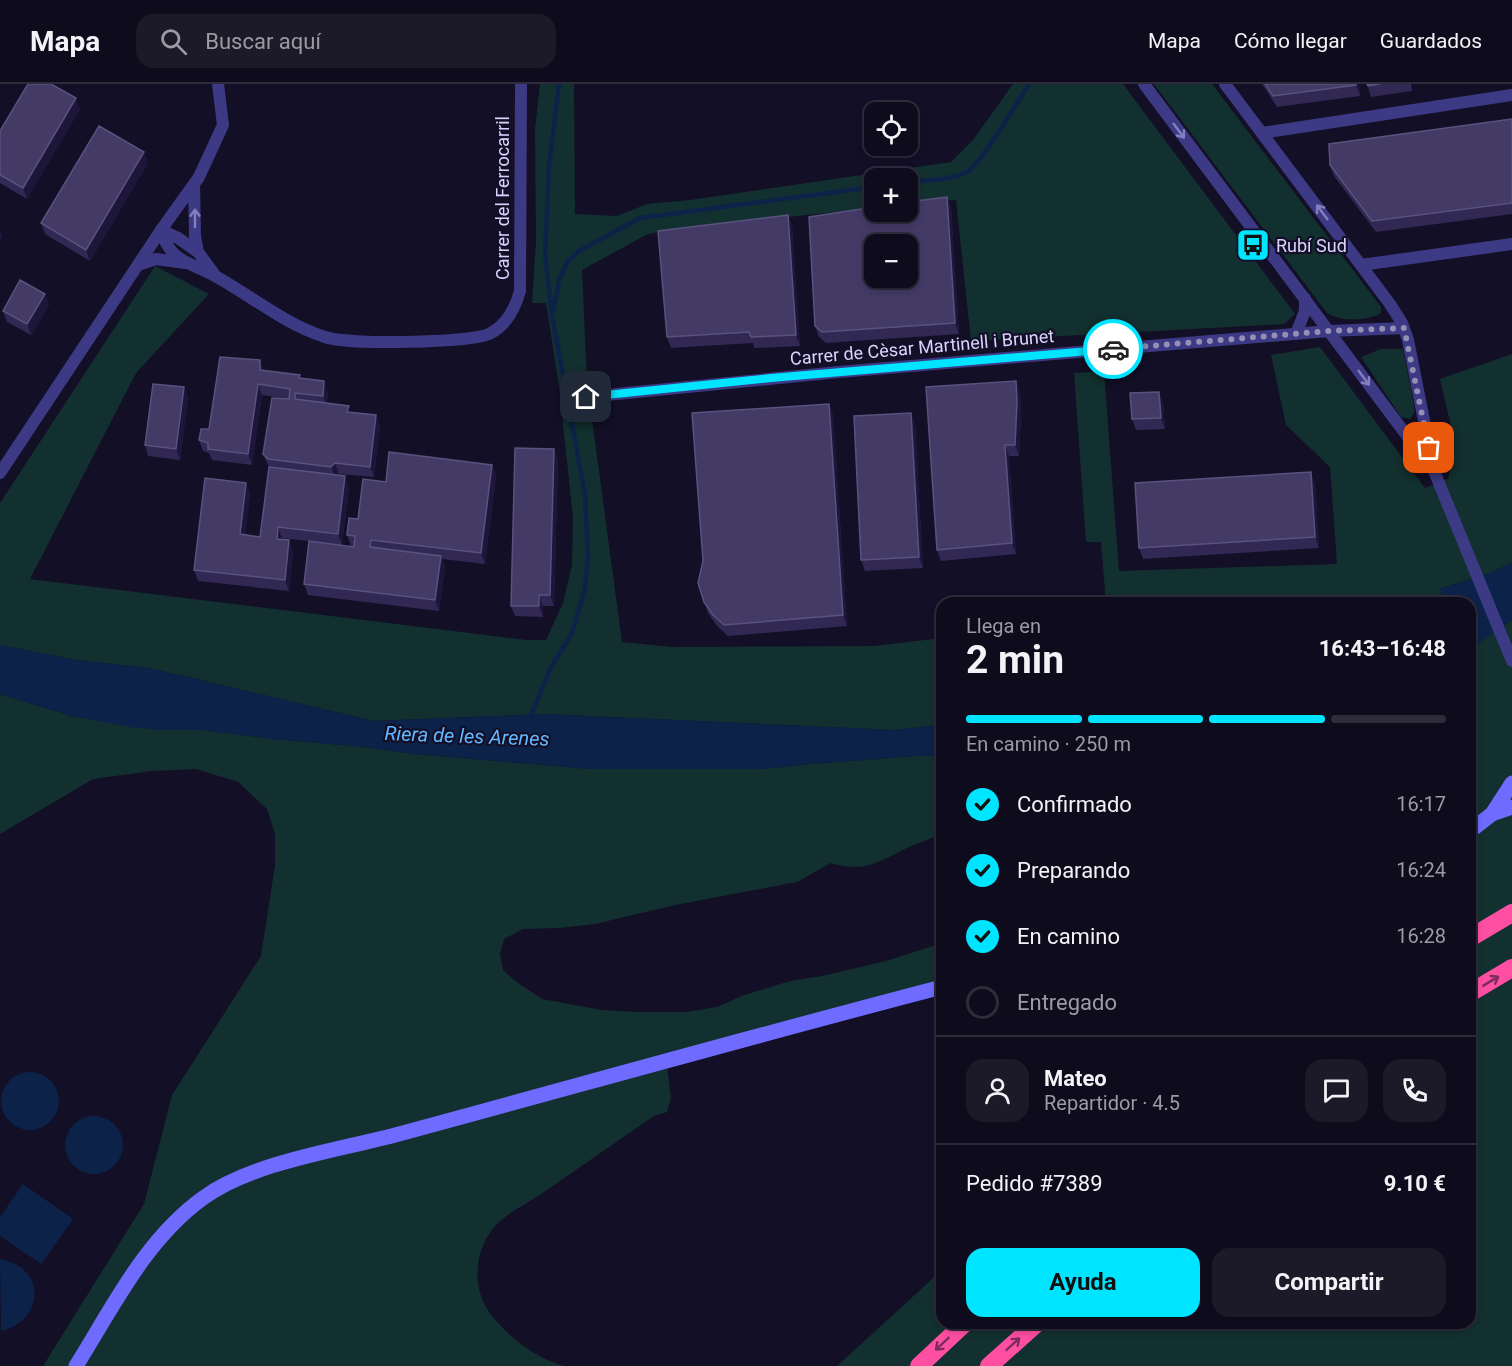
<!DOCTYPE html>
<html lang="es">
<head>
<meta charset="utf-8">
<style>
	body { margin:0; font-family:Roboto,sans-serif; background:#1c1929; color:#f1f3f6; height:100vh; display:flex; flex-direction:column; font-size:22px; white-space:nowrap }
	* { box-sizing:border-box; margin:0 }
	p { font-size:20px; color:#9b9ba3 }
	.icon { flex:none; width:33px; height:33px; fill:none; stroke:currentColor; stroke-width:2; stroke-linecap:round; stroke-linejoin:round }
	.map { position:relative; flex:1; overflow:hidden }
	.sheet { position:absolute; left:936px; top:513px; width:540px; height:732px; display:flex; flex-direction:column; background:#0e0b1c; border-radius:18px; box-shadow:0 3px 9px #0003,0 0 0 2px #2e2b3b }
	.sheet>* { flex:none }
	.tools { position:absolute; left:864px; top:18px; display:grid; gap:12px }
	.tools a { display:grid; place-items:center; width:54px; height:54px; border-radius:12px; background:#0e0b1c; box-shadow:0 3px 9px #0003,0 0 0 2px #2e2b3b; font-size:30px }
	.pin { position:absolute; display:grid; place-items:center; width:51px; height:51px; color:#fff; margin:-26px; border-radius:12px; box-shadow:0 3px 9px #0006 }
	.courier { position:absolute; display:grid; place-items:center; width:60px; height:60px; margin:-30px; border:4px solid #00e5ff; border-radius:50%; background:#fff; color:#222; box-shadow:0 2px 8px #0007 }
	.overview em { font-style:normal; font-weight:700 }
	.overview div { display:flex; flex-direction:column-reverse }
	.overview { display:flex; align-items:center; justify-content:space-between; height:102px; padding:0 30px }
	h1 { font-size:39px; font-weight:700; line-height:45px }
	.bar { display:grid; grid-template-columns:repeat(4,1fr); gap:9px 6px; align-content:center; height:72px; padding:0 30px }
	.bar i { height:8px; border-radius:4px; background:#2e2b3b }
	.bar .on { background:#00e5ff }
	.bar p { grid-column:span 4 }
	.line { display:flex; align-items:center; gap:15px; padding:0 30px; border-top:2px solid #2e2b3b }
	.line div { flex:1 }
	.round { display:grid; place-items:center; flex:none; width:63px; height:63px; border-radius:18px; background:#1c1929 }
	ol { padding:0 30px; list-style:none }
	li { display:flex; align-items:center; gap:18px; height:66px }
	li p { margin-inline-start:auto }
	li .icon { padding:6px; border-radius:50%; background:#00e5ff; color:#111; stroke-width:4 }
	li:last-child { color:#9b9ba3 }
	li i { width:33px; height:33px; border:3px solid #2e2b3b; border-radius:50% }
	.cta { display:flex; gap:12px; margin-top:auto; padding:12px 30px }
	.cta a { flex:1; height:69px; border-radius:18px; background:#00e5ff; color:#111; font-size:24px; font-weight:700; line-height:69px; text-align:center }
	.cta a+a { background:#1c1929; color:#f1f3f6 }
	header { display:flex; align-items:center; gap:36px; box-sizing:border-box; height:84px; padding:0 30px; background:#0e0b1c; border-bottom:2px solid #2e2b3b }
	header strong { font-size:28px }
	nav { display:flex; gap:33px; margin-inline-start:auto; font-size:21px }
	.search { width:420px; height:54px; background:#1c1929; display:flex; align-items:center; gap:15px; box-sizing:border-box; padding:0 21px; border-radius:18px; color:#9b9ba3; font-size:22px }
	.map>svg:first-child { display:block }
	.green { fill:#12302f }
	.water { fill:#0c2248 }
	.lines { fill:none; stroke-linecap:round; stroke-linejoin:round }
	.stream { stroke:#0c2248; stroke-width:4.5 }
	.minor { stroke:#3d3a85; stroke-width:12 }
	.secondary { stroke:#6f6bff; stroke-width:15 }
	.motorway { stroke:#ff4fa3; stroke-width:18 }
	.wall { fill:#312854 }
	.shaded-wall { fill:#1d163a }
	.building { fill:#433a66; stroke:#5a527e; stroke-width:1.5; fill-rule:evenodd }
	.oneway { stroke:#837fbc }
	.oneway2 { stroke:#7d2c5e }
	.done { stroke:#948fb3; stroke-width:6; stroke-dasharray:0 10.8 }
	.route { stroke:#00e5ff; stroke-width:8 }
	.labels { text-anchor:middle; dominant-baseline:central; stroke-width:4.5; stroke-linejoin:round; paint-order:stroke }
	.street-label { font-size:18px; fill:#d9d4ff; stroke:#130f26 }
	.poi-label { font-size:18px; fill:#d9d4ff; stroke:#130f26; text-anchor:start }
	.water-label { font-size:20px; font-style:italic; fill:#62b6ff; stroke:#130f26 }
</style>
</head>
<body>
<header>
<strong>Mapa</strong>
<div class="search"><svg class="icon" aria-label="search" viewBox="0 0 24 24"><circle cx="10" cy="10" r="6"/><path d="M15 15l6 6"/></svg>Buscar aquí</div>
<nav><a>Mapa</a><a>Cómo llegar</a><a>Guardados</a></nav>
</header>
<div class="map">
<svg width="1512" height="1282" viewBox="0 0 1512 1282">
	<rect width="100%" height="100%" fill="#130f26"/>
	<!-- green -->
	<path class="green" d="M540,0H574L575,130L617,132L647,120L690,116L951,78L973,56L1013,0H1123L1295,230L1284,240L971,257L956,116L908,120V94H874V124L665,146L646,151L582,186L587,298L622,558L672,563L873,562L942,554V641L893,646L544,630L373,637L149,584L76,576L0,561V419L155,182L209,210L136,289L30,495L526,556H546L563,519L572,481L573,433L559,303L546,219H532L536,157L535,45Z
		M1154,0H1212L1381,223V229C1369,237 1339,238 1327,229Z
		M1320,263L1425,404L1449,394V389L1454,377V355L1440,295L1512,270V479L1490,489L1440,505L1442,510L1441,519H1106L1101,458H1086L1074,289L1104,287L1119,487L1337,480L1330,383L1286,341L1271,271Z
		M1381,265H1403L1414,321V329L1410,335L1401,333L1361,273Z
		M1512,536V1282H837L942,1186V1239H1470V560L1472,563Z
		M0,610L72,632L159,646H202L273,655L365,663L415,670L590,685H763L809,680L916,672H942V750C932,754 921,758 911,762C882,776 864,790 831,779L797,798L675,821L595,840L559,844L523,845L504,855L500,870L503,886L515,897L542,915L602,926L637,928H686L717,923L744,911L790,897L822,892L886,877L942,859V910L667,982L671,1014L667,1028L654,1032C616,1058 579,1084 541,1110C528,1119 511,1127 499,1138C473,1163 470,1206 493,1233C512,1256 536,1274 564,1282H43L144,1120L172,1011L261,872L275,781V750L267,725L238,698L196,685L152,687L93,695L0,750Z"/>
	<!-- water -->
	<path class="water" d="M1512,479V536L1472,564L1470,560V519H1441L1442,510L1440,505L1490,489Z
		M0,561L76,576L149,584L373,637L544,630L893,646L942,641V672H916L809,680L763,685H590L415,670L365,663L273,655L202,646H159L129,643L72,632L0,610Z
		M1 1017a29 29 0 1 1 58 0a29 29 0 1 1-58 0Z
		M65 1061a29 29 0 1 1 58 0a29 29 0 1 1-58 0Z
		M23,1100L73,1135L41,1180L0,1152V1133Z
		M0,1175C46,1183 46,1236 1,1247Z"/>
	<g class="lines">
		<!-- stream -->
		<path class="stream" d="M908,98C924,96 953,96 967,88C981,80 1018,17 1029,0
			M553,226L560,194L567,178L579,167L640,134L874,103
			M529,636L551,583L572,549L585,505L588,472L585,411L552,231L545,170L549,81L559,0"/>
		<!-- minor -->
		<path class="minor" d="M1144,0L1431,384
			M1225,0L1390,220L1402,239L1408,256L1434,387L1512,577
			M1262,49L1512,11
			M194,100L195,152L198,168
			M161,146C170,179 191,178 217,193C254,214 285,240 325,253C347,261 467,259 489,250C506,242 515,225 520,207L521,0
			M161,146L178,154L198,168L215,191
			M138,181L156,175L185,179
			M1361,181L1512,160
			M1296,250L1305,227V214
			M586,313L839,288L1329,247L1404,244
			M0,389L161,146L199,93L223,41L218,0"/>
		<!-- secondary -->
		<path class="secondary" d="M1492,730L1512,723
			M1470,747L1492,730L1512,699
			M76,1282C113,1223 145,1156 203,1114C252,1078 340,1066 399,1050C580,1001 761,950 942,903"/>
		<!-- motorway -->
		<path class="motorway" d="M1470,854L1512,829
			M1470,909L1512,884
			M919,1282L965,1239
			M989,1282L1037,1239"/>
	</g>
	<!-- wall -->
	<path class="wall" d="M1262,0H1359L1360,12L1277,23Z
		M1367,0H1411L1412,7L1371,13Z
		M80,25L27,115L0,99V47Z
		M1512,35V130L1376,148L1334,92L1330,81Z
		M148,79L90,177L45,150L41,139Z
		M947,113L951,124L959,250L826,259L819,253L815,242Z
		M788,131L792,142L800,262L754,264L753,259L671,264L667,253Z
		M45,210L49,221L31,251L7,238L3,227Z
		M260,276L263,286L301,295L328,308L327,320L351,328L376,331L380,342L374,393L339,390L338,391L349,403L342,461L282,454V456L293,467L289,507L198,497L194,486L246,399L250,410L245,451L260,453L269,383L263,370L289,315L262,311L252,381L212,376L209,369L203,367L199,356L209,345Z
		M184,303L188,314L180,376L148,372L145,361Z
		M1020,308L1021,330L1019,372H1009L1016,470L941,477L937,466Z
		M1163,318L1165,345L1136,346L1132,335Z
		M829,320L833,331L847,542L728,552L717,542L708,529L698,499Z
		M915,340L923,484L865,487L861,476Z
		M554,365L558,376L554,522H543V533L515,532L511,522Z
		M492,381L496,392L485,480L442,475L445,483L439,527L308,511L304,500L354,463L351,462L347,451L358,435Z
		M1315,399L1319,464L1143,475L1139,464Z"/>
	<!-- shaded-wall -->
	<path class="shaded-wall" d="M1356,0H1359L1360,12L1356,1Z
		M76,14L80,25L27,115L23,104Z
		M144,68L148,79L90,177L86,166Z
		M947,113L951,124L959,250L955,239Z
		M788,131L792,142L800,262L796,251Z
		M0,146L3,153L0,157Z
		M45,210L49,221L31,251L27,240Z
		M260,276L264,287L260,286Z
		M324,297L328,308L327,323L323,312Z
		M1016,297L1020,308L1021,330L1019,372L1015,361Z
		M258,300L262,311L252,381L248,370Z
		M184,303L188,314L180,376L176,365Z
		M1159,308L1163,318L1165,345L1161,334Z
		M829,320L833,331L847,542L843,531Z
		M911,329L915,340L923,484L919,473Z
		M376,331L380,342L374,393L370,383Z
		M1005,361L1009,372L1016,470L1012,459Z
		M554,365L558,376L554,522L550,511Z
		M335,379L339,390L335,393L331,383Z
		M492,381L496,392L485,480L481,469Z
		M1311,388L1315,399L1319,464L1315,453Z
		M345,392L349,403L342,461L338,450Z
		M246,399L250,410L244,461L240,450Z
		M278,443L282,454L281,466L277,455Z
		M289,456L293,467L289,507L285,496Z
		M441,472L445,483L439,527L435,516Z
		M539,511L543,522V533L539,522Z"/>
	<!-- building -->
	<path class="building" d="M28,0H51L76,14L23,104L0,91V47Z
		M1265,0H1356V1L1273,12Z
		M1367,0H1380L1368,2Z
		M1512,35V119L1372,137L1330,81L1329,60Z
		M99,42L144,68L86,166L41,139Z
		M947,113L955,239L822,248L815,242L809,133L874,123V128H908V118ZM874,160H908V194H874Z
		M788,131L796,251L751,253L749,248L667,253L658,147Z
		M20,196L45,210L27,240L3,227Z
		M220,273L260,276V286L300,291L299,294L324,297L323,312L295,309V315L349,322L347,328L376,331L370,383L335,379L331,383L268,375L263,370L272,314L289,315L290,305L258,300L248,370L208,365V359L199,356L201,345H209Z
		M1016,297L1017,319L1015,361H1005L1012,459L937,466L926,303Z
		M153,300L184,303L176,365L145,361Z
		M1159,308L1161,334L1132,335L1130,309Z
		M829,320L843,531L724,541L713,531L704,518L698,499L703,477L692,329Z
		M911,329L919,473L861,476L854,332Z
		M515,364L554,365L550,511H539V522H511Z
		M389,368L492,381L481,469L371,456L370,463L441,472L435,516L304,500L309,457L354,463L355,452L347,451L349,434L358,435L363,395L386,398Z
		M269,383L345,392L338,450L278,443L277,455L289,456L285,496L194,486L205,394L246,399L240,450L260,453Z
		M1311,388L1315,453L1139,464L1135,399Z"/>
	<!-- one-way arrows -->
	<defs><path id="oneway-shaft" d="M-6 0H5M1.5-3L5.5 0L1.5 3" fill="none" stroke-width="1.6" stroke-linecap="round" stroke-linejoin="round" transform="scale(1.5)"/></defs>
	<g class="oneway">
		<use href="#oneway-shaft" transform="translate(1179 47) rotate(53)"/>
		<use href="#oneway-shaft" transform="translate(1322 128) rotate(-127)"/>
		<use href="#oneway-shaft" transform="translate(195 134) rotate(-90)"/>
		<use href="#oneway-shaft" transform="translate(1364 294) rotate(53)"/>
	</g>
	<g class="oneway2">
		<use href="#oneway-shaft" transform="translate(1491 897) rotate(-31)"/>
		<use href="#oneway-shaft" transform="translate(942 1260) rotate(137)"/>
		<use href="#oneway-shaft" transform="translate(1013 1260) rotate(-42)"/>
	</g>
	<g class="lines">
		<!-- done -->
		<path class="done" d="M1113,265L1329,247L1404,244L1429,364"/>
		<!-- route -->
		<path class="route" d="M586,313L771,294L1113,265"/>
	</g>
	<!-- icons -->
	<defs>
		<symbol id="bus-square" viewBox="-11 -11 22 22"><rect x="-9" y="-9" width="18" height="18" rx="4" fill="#00e5ff" stroke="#130f26"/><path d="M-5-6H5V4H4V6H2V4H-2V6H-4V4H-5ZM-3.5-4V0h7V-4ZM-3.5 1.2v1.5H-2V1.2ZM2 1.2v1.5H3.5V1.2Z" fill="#111"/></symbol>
	</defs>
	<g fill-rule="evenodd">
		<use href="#bus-square" x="1234" y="142" width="38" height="38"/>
	</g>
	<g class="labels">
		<!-- street labels -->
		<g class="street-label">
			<text transform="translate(502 114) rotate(-90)">Carrer del Ferrocarril</text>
			<text transform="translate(922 263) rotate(-5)">Carrer de Cèsar Martinell i Brunet</text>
		</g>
		<!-- poi labels -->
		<g class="poi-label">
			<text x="1276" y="161">Rubí Sud</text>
		</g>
		<!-- water labels -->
		<g class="water-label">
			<text transform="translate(467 652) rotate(2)">Riera de les Arenes</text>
		</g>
	</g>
</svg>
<div class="tools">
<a><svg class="icon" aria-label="locate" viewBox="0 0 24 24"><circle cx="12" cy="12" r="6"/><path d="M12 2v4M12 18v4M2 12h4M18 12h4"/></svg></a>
<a>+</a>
<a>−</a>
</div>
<div class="pin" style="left:1429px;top:364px;background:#ea580c"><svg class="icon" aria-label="bag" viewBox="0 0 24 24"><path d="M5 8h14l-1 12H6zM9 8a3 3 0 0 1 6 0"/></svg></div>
<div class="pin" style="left:586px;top:313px;background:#1f2937"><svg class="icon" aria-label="home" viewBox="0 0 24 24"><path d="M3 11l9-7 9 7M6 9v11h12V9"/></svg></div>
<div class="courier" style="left:1113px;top:265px"><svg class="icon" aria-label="car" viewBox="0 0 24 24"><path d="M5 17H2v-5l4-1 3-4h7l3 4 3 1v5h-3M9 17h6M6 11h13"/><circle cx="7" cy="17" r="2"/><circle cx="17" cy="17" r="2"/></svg></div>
<section class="sheet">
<div class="overview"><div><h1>2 min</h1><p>Llega en</p></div><em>16:43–16:48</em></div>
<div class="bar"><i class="on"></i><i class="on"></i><i class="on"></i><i></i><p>En camino · 250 m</p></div>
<ol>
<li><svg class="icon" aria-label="check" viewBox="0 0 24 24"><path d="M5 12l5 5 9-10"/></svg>Confirmado<p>16:17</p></li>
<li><svg class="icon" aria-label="check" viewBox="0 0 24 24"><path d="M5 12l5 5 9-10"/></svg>Preparando<p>16:24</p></li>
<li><svg class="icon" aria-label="check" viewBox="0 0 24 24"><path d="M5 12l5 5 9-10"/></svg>En camino<p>16:28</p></li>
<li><i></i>Entregado</li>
</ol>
<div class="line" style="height:108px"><a class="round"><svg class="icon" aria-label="person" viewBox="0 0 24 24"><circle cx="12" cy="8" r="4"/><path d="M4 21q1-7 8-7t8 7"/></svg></a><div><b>Mateo</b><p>Repartidor · 4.5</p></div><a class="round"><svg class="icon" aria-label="chat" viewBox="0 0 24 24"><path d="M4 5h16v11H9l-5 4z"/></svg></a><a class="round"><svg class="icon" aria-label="phone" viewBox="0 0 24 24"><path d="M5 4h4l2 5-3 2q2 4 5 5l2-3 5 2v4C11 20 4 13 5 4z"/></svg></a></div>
<div class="line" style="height:78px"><div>Pedido #7389</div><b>9.10 €</b></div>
<div class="cta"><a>Ayuda</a><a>Compartir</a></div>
</section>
</div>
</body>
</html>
